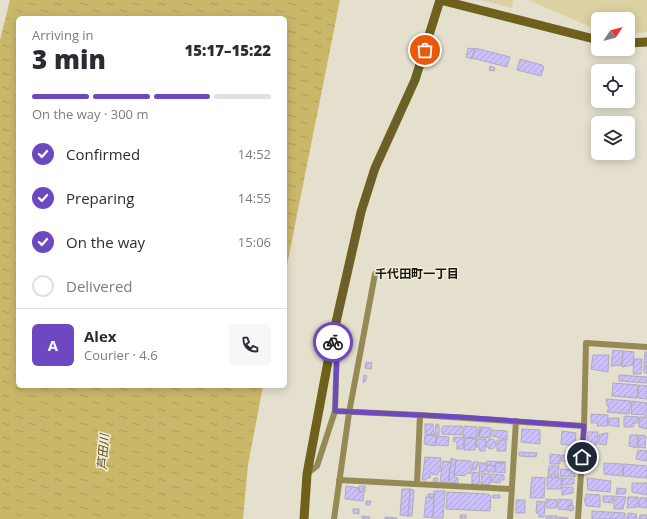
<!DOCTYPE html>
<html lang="en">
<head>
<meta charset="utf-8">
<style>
	body { margin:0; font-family:"Open Sans","Noto Sans JP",sans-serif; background:#f7f7f7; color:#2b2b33; height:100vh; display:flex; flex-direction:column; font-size:15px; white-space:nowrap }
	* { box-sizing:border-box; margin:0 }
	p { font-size:13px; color:#7c7c81 }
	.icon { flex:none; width:22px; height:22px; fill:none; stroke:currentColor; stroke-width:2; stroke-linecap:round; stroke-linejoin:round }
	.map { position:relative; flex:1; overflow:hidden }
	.side { position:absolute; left:16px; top:16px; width:271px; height:372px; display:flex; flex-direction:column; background:#fff; border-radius:6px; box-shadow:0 2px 10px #0003 }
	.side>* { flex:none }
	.needle { width:26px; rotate:55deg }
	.controls { position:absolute; left:591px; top:12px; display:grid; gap:8px }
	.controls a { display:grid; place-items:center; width:44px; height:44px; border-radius:6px; background:#fff; box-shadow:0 2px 10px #0003; font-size:20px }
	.pin { position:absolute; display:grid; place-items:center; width:34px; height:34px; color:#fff; margin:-17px; border:2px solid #fff; border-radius:50%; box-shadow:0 1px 4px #0007 }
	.courier { position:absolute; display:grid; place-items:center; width:40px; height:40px; margin:-20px; border:3px solid #6d48c1; border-radius:50%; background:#fff; color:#222; box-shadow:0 1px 5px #0007 }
	.head em { font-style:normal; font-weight:800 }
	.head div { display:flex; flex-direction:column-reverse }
	.head { display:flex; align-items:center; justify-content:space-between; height:68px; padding:0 16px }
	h1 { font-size:26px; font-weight:800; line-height:30px }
	.bar { display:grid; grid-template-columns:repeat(4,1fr); gap:6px 4px; align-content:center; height:48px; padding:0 16px }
	.bar i { height:5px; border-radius:3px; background:#e1e1e2 }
	.bar .current { background:#6d48c1 }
	.bar p { grid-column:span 4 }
	.line { display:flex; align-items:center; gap:10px; padding:0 16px; border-top:1px solid #e1e1e2 }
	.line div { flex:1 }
	.round { display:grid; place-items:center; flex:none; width:42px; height:42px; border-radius:6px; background:#f7f7f7 }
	ol { padding:0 16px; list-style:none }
	li { display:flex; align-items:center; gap:12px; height:44px }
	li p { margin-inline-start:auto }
	li .icon { padding:4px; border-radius:50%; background:#6d48c1; color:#fff; stroke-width:4 }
	li:last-child { color:#7c7c81 }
	li i { width:22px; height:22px; border:2px solid #e1e1e2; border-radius:50% }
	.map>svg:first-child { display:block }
	.green { fill:#dbd1a2 }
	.water { fill:url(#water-ripples) }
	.building { fill:url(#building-hatch); stroke:#aeabbd }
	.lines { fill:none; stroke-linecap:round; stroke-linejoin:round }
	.street { stroke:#958a55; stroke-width:6 }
	.secondary { stroke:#6f601b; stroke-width:9 }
	.done { stroke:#605d53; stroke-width:4; stroke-dasharray:0 7.2 }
	.route { stroke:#6d48c1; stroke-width:5 }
	.labels { text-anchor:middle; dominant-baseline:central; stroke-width:3; stroke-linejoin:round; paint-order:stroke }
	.neighbourhood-label { font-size:12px; font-weight:bold; fill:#191711; stroke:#f1edda }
	.water-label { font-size:12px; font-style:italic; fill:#5d5114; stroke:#f1edda }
</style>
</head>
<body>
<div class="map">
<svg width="647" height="519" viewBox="0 0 647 519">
	<defs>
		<pattern id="water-ripples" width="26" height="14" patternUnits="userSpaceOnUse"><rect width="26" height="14" fill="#cab86a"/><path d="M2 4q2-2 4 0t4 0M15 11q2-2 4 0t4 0" fill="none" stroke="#ad9d5b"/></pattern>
		<pattern id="building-hatch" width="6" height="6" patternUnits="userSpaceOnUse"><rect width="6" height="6" fill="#cbc0fa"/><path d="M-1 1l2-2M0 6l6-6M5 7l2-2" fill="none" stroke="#aea4d5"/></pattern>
	</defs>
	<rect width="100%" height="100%" fill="#e4e0cd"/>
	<!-- green -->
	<path class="green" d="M481,0H513L512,8Z
		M528,0H647V32L628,34V19H598V29L593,28Z"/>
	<!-- water -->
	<path class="water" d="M10,0H340L285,275V18H18V386H263L248,465L243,519H0V40Z"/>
	<!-- building -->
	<path class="building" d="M468,48L475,49L472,59L466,57Z
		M475,48L510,57L507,67L472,58Z
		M520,59L542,65L544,67L541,76L517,70Z
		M490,66L495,68L494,71L489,70Z
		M613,350L623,351L622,365L611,366Z
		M623,351L634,352L633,365L622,367Z
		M645,352H647V367L644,366Z
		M593,355H609L608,372L591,369Z
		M634,359H642L641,374H633Z
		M366,362L372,363L371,369L365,368Z
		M644,366L647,367V373H644Z
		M364,375L367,376L365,382H363Z
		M619,375L647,377V383L619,381Z
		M613,383L638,385L637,398L612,396Z
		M639,385L647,386V399L638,398Z
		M606,399L631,401L629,414L607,412L609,407L607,406Z
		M632,401L647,403V415L631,414Z
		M591,414L608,415L607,426H597L598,423H591Z
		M624,416L639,417L638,423H634L633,427H624Z
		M640,417H647V429L639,427Z
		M609,418H619V427L608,425Z
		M425,424H433L434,435L425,434Z
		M436,424L439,425V435H435Z
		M443,426H462V435L442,434L441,429H442Z
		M464,426L477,427V438L463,437Z
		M479,427H481L479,437H478Z
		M481,427L491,428L490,438L479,437Z
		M522,429L540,430V444L521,442Z
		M492,430L507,431V440L492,436Z
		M562,431L576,433L575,446L561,444Z
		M588,432H598L597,445L587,444Z
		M605,433H608L606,445L599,444V435Z
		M425,435L436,436L435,446L424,444Z
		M630,435H638L637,448L629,446Z
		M639,435L646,436L645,448L638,447Z
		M437,436L449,437L448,446L436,445Z
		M454,437L464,438L463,449H457V442L453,441Z
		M465,438L476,439L475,450H464Z
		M486 444a5 5 0 1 1 10 0a5 5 0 1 1-10 0Z
		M477,439H486L485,451H480L479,447H476Z
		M497,440H506V451H497Z
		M638,450L647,451V461L636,459Z
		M571,451H577V454H571Z
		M519,452L537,453L536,457L519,456Z
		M550,454L560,455V464H550Z
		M561,455L577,456L576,462L561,461Z
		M425,457L441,458L440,472H438V475L432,474L431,472L430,478H426V480H422Z
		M451,458L456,460L454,477L458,478V483L449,482Z
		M456,460L471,461V473L465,474V476L454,475Z
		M443,461L451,462L448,482H440Z
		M487,461L506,462L505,463H496L495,466L487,465Z
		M473,462H479L476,470H472Z
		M480,463H486V470L484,472H479Z
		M496,463H505V473L495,472Z
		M604,463L623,464L622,476L604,474Z
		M624,464L647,466V478L623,476Z
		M487,465L495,466V472H487Z
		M549,466H559L558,477L554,476L555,472H553L552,476H548Z
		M561,469L574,470L575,477L560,476Z
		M472,472L480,473L479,484H472Z
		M482,473L490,474V485L481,484Z
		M492,474L504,475V480H500V483L491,482Z
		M532,477L545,478L544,498H530Z
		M547,477L562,478L561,489H547Z
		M434,478H438L437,482L433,481Z
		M562,478L574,479V484L562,485Z
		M587,478L611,481L610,492L588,490Z
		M632,483H647V495L632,492Z
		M346,486L359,488V492H364L363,501L345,499Z
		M359,486H365V492H359Z
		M562,487H573V493L562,495Z
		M617,488L626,489L625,494H616Z
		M402,489H410L408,516L400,515Z
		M410,489L414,490L412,516H408Z
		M434,491H445L443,518H433Z
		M447,492L488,494L491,496L490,511L446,509Z
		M428,494H434V497H428Z
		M586,494L600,495V507L586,506L584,498H586Z
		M493,495H500V498H493Z
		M603,496H613L612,503L603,502Z
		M614,496L626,497L623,509H614Z
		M426,497L434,498L433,518L424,517Z
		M628,497H638V507L627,508Z
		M640,498H647V508L639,507Z
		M546,499L557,500L556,508H546Z
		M558,499L572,500V505H569L568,510L558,509Z
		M516,500H525V513H516Z
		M366,501H371L370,505H366Z
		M537,501L545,502L544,517H539V513H536Z
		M568 508a3 3 0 1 1 6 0a3 3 0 1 1-6 0Z
		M353,509H359V514L353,513Z
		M592,511L625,513V519H592Z
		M628,513L636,514L637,519H627Z
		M460,515H466V518H460Z
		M640,515H647V519H639Z
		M362,516L370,517L369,519H362Z
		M546,516H557L556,519H546Z
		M385,517L397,518V519H385Z
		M558,517L568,518V519H558Z"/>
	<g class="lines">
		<!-- street -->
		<path class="street" d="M332,340L337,349L335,411
			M307,474L317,466L335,411L420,415L584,426
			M339,480L511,489
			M417,484L420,415
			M334,519L349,413L375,274
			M510,519L516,421
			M578,519L584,426L586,343L647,347"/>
		<!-- secondary -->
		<path class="secondary" d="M440,0L598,40
			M628,43L647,42
			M304,519L307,474L332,340L361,212L375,168L415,80L440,0"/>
	</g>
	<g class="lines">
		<!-- done -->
		<path class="done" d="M333,342L332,340L361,212L375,168L415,80L425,50"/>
		<!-- route -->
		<path class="route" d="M333,342L337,349L335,411L461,417L584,426L582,457"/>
	</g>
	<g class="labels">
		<!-- neighbourhood labels -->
		<g class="neighbourhood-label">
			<text x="417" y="273">千代田町一丁目</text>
		</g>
		<!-- water labels -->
		<g class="water-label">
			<text transform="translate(103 452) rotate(-86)">芦田川</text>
		</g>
	</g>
</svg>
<div class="controls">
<a><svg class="needle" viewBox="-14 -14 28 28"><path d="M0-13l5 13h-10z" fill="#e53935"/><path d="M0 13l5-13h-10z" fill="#7c7c81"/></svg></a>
<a><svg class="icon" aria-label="locate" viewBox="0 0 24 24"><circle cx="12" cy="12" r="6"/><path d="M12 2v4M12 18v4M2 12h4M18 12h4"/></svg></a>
<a><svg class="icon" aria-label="layers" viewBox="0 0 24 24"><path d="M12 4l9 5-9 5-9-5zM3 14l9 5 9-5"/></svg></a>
</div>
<div class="pin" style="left:425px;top:50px;background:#ea580c"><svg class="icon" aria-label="bag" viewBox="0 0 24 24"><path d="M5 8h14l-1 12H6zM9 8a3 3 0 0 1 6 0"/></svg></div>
<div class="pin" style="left:582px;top:457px;background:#1f2937"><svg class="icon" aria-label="home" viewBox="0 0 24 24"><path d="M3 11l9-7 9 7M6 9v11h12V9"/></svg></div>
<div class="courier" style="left:333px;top:342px"><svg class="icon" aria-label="bike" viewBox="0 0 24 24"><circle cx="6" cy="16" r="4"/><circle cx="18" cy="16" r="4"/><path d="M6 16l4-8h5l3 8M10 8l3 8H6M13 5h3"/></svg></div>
<section class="side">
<div class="head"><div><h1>3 min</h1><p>Arriving in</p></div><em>15:17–15:22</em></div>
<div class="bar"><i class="current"></i><i class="current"></i><i class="current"></i><i></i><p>On the way · 300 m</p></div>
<ol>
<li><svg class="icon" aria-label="check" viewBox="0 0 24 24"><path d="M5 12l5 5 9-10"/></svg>Confirmed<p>14:52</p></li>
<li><svg class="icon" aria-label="check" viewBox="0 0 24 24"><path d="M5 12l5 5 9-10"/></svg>Preparing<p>14:55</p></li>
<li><svg class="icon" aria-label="check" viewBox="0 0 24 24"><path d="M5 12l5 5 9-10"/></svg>On the way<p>15:06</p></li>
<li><i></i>Delivered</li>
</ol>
<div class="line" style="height:72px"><b class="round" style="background:#6d48c1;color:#fff">A</b><div><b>Alex</b><p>Courier · 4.6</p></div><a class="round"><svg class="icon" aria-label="phone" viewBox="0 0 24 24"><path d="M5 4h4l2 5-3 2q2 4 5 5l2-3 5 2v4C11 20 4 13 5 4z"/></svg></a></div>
</section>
</div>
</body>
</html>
